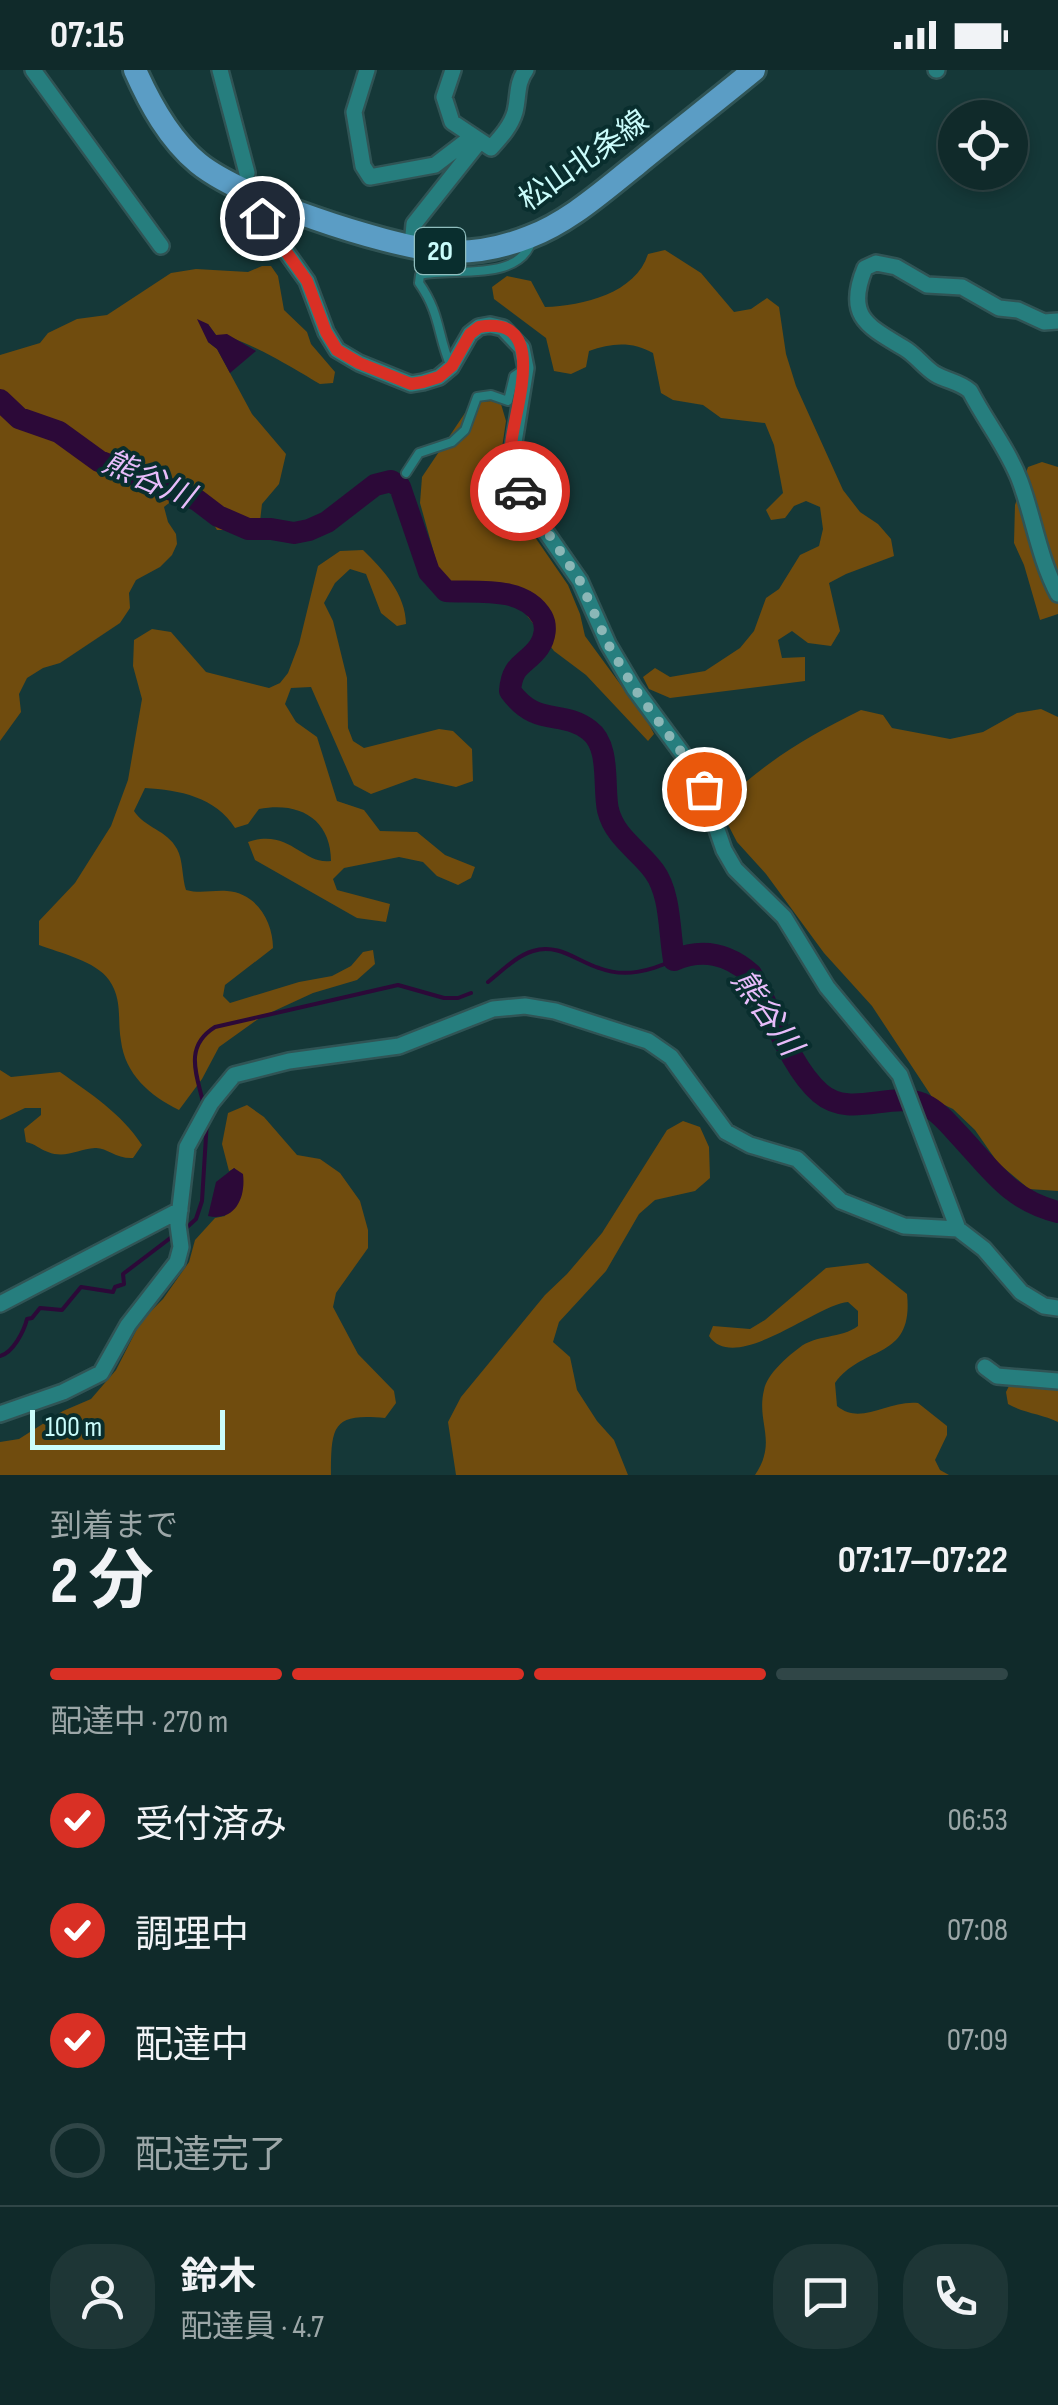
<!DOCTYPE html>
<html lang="ja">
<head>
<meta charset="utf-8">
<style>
	body { margin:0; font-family:"Sofia Sans Condensed","Noto Sans JP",sans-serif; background:#1e3636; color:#f1f3f6; height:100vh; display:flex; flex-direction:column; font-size:38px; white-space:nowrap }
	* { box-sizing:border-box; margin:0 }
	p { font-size:32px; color:#9ca7a8 }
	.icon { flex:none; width:55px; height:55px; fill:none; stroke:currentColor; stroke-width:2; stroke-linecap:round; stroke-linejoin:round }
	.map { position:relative; height:1405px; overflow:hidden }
	.panel { display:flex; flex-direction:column; background:#102a2a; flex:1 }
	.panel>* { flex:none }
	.tools { position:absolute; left:938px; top:30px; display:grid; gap:20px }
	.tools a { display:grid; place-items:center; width:90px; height:90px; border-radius:50%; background:#102a2a; box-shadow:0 5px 15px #0003,0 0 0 2px #304647; font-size:50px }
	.scale { position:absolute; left:30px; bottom:25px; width:195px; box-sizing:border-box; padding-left:10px; border:5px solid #cafcfb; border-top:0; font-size:28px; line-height:35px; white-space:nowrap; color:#cafcfb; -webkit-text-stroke:8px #092e2e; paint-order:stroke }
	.pin { position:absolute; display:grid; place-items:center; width:85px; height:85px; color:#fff; margin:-42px; border:5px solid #fff; border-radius:50%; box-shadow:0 2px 10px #0007 }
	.courier { position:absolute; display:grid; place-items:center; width:100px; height:100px; margin:-50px; border:8px solid #d93025; border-radius:50%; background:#fff; color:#222; box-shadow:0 2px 12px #0007 }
	.head em { font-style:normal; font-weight:700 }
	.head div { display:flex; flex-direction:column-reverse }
	.head { display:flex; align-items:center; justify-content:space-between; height:170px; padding:0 50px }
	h1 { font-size:65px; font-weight:700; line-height:75px }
	.bar { display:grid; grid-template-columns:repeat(4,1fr); gap:15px 10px; align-content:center; height:120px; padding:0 50px }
	.bar i { height:12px; border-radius:8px; background:#304647 }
	.bar .on { background:#d93025 }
	.bar p { grid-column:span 4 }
	.line { display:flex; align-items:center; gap:25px; padding:0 50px; border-top:2px solid #304647 }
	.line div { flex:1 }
	.round { display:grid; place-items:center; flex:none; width:105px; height:105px; border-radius:40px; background:#1e3636 }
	ol { padding:0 50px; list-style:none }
	li { display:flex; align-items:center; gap:30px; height:110px }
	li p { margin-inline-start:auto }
	li .icon { padding:10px; border-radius:50%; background:#d93025; color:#fff; stroke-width:4 }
	li:last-child { color:#9ca7a8 }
	li i { width:55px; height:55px; border:5px solid #304647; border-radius:50% }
	.status { display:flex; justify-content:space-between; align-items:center; height:70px; padding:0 50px; background:#102a2a; direction:ltr }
	.status svg { height:28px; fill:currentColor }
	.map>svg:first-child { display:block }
	.green { fill:#704c0e }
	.water { fill:#2c0938 }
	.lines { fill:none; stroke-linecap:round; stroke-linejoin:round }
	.stream { stroke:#2c0938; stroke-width:4 }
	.river { stroke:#2c0938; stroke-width:22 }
	.service-casing { stroke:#305455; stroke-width:12 }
	.minor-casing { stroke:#305455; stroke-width:20 }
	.primary-casing { stroke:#305455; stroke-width:28 }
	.service { stroke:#267e7e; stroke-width:8 }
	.minor { stroke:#267e7e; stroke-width:15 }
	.primary { stroke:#5b9dc5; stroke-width:22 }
	.done { stroke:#8bb7b7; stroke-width:10; stroke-dasharray:0 18 }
	.route { stroke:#d93025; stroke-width:12 }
	.labels { text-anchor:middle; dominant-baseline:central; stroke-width:8; stroke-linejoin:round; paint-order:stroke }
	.shield { fill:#092e2e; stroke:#90bebe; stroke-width:2.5 }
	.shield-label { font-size:28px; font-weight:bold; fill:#cafcfb }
	.street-label { font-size:30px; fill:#cafcfb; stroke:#092e2e }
	.water-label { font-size:32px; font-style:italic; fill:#e7bcfa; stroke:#092e2e }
</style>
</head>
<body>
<div class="status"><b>07:15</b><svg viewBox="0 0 49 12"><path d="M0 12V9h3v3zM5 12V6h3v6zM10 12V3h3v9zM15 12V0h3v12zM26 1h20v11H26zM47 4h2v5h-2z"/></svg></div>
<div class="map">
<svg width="1058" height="1405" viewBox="0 0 1058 1405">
	<rect width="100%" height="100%" fill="#153838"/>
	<!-- green -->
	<path class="green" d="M665,180L701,203L734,242L751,239L767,228L779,237L786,284L796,316L843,420L860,442L878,454L891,469L894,486L846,504L829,513L840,561L831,576L808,573L792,561L778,570L782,588L805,587V611L670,628L649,619L643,607L655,598L670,607L705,601L740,578L754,561L766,528L779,519L800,485L819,476L823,459L820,437L806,431L794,436L785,448L771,450L766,440L783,423L774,375L765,353L721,348L703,335L673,330L661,323L653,283C632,271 611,273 589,281L586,297L571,304L554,301L546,268L494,229L492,217L507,206L531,211L545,237C583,236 636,223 648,184Z
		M262,196H271L278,206L284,240L307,262L311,274L335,302L333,313L320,314C298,301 238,264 216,265L208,254V272L217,279L252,344L286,384L279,414L262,434L259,460H217C205,439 188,416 164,437L168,452L176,464L177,474L172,485L160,497L136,510L129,523L130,538L120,553L60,593L43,598L27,608L19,624L21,642L0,671V285L40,273L48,263L77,249L107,245L171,203L196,199L248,202Z
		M492,331L501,334L506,351L502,378L517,441L568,515L580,544L585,566L648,652L654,664L648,671L586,605L554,581L522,539L491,524L453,516L439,501L420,433L422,407L465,343L478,332Z
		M1042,392L1058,397V544L1040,550L1024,495L1014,473L1015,435L1028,397Z
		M363,480C383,499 406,525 406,554L397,556L381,543L366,504L350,499L335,513L324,533L333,551L347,608L348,658L353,671L364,678L439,659L453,661L472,679L473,711L456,717L415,708L371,724L354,715L311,617L291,618L285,634L296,652L317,667L337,731L364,740L380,761L417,762L445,785L475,797L471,808L458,815L437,806L423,792L399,787L344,798L333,809L337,820L390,834L386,852L357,848L255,790L248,772C290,758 302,795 331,791C331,749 299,731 259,739L248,754L235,758C216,727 179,720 145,718L134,741C145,758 167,760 177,779C183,789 182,808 186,820C200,824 212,820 227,821C257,823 273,852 273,878L225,915L223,926L230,933L299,912L332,906L351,896L363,882L373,880L375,894L357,910L313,923L261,947L219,977L202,1009L179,1040C150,1026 125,1004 121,971C117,949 123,930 109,910C96,891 60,883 39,875V851L75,813L111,756L128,710L142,629L133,596L134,570L152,559L171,562L206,602L269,618L280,613L288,603L299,574L318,496L340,481Z
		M1041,639L1058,647V1121L1029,1119L998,1093L975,1060L953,1039L934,1030L872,936L824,883L766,804L737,772L723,745L725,731C766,691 810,665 861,640L883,645L892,658L950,669L983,662L1017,643Z
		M0,1000L11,1007L60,1002C91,1024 121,1043 142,1075L133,1088C116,1089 106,1077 95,1078C79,1079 65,1089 48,1082C39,1079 36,1074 26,1072L24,1059L41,1045V1038H25L0,1050Z
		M247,1035L264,1047L297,1085L320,1089L340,1103L360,1131L368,1160V1178L336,1223L333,1237L358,1284L394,1321L396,1333L385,1348C333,1343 331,1355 331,1405H0V1372L19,1369L63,1341L91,1329L116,1300L141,1251L163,1229L189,1192L195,1170L215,1148L225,1146L235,1098L229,1101L222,1074L228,1043Z
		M683,1051L700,1057L709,1077L710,1108L695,1121L655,1130L639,1144L606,1201L559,1252L553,1272L570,1287L577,1320L597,1351L614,1370L628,1405H456L448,1352L461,1327L545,1225L567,1204L602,1163L667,1060Z
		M868,1193L907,1224C914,1291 863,1274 835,1313L837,1336C861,1356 887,1330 918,1333L947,1356V1365L935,1390L940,1400L949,1405H755C778,1371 756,1353 764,1320C767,1304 787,1287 799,1278C816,1264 841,1269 858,1256V1241L848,1232C817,1234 735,1305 709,1266L713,1256L750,1259L765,1250L826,1198Z
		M1058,1306V1352C1042,1344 1023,1343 1008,1334L1006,1322L1013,1308Z"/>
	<!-- water -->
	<path class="water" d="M197,249L208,254L216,265L227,264L256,281L230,303L217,279L208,272Z
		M234,1098L243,1104C246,1128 235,1152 208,1146L216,1112Z"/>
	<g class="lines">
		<!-- stream -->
		<path class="stream" d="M488,912C502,901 516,886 533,881C558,873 577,891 599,898C625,908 650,901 674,890
			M204,1036C197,1005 183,977 215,957L398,915L444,928H458L471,923
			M185,1159L196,1149L202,1131L207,1050
			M0,1286C13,1283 24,1261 27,1249L32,1248L40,1238L62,1240L81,1217L113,1222L115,1217L124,1214L123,1204L173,1166"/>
		<!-- river -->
		<path class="river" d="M0,330L19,348L59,362L99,391L197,430L218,446L248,459H271L294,463L309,460L327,452L375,415L391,411L400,417L429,502L446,521C475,523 524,515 542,547C547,556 545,568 539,577C526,595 512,593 510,621C537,658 562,639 589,660C611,676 603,717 608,740C615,768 639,780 654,801C671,824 669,862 674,890C703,878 728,884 751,904C771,939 790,997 820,1023C850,1049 890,1021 923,1034C937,1040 948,1053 958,1064C991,1099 1009,1130 1058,1142"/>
		<defs>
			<path id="service" d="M451,297C437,265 441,244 419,213L420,205C454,197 519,213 532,170
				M406,403L419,383L452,372L465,360L477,327L491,325L508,331L514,306L526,298"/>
			<path id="minor" d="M33,0L161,176
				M220,0L247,103
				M367,0L354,42L363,96L370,107L435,95L473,66
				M453,0L444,27L452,52L491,78C501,67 511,56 515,42C519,26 516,13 526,0
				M936,0H937
				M262,148L307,211L326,262L337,280L359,293L411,314L423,312L439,307L451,297L470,264L479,257L490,255L503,258L522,278L526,298L511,391L525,432L580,511L608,574L634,618L693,698L703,719L724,780L735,799L784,847L827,917L900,1005L958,1159
				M412,176L414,154L479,72
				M1058,251L1044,252L1018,240L999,238L962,217L927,215L896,197L876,193L865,198C845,246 867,256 904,278C916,285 924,297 935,304C947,311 960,312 970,321C986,352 1008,379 1020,411C1034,449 1039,488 1058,524
				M0,1234L180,1140
				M985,1297L997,1306L1058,1311
				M0,1344L63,1322L101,1303L128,1255L177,1192L181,1177L178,1155L187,1077L211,1033L234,1005L289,991L399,976L493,939L525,936L555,941L648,971L671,987L726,1062L750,1075L797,1089L841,1131L904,1156L958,1159L984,1179L1021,1222L1044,1236L1058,1238"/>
			<path id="primary" d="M135,0C150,34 169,69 198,93C242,129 383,175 440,181C470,184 501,178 529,167C569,152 603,121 636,95C675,63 715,32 754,0"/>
		</defs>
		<!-- service casing -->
		<use href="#service" class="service-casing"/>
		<!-- minor casing -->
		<use href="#minor" class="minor-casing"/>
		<!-- primary casing -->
		<use href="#primary" class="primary-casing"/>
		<!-- service -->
		<use href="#service" class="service"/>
		<!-- minor -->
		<use href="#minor" class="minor"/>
		<!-- primary -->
		<use href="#primary" class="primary"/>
	</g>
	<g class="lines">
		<!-- done -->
		<path class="done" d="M520,421L580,511L608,574L634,618L693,698L704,719"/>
		<!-- route -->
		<path class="route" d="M262,148L307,211L326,262L337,280L359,293L411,314L423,312L439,307L452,296L470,264L479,257C551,244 514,340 511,375C509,391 513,406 520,421"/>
	</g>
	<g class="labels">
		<!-- shield labels -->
		<rect class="shield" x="415" y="158" width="50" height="46" rx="8"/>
		<g class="shield-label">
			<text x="440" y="181">20</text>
		</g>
		<!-- street labels -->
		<g class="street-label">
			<text transform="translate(584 91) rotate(-35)">松山北条線</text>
		</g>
		<!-- water labels -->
		<g class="water-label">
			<text transform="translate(148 410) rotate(24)">熊谷川</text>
			<text transform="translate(766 943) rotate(55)">熊谷川</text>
		</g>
	</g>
</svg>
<div class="tools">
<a><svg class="icon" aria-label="locate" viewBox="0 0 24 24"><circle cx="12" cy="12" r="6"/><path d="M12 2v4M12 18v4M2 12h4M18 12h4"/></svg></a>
</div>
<div class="scale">100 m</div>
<div class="pin" style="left:704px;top:719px;background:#ea580c"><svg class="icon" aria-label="bag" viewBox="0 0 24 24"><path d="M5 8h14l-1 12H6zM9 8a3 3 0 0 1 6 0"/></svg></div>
<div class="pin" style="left:262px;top:148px;background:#1f2937"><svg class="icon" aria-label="home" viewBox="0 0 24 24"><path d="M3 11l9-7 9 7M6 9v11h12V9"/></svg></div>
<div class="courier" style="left:520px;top:421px"><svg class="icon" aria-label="car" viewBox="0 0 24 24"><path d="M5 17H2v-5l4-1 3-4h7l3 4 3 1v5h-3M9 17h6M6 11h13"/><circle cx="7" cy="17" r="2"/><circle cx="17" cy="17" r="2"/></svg></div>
</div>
<section class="panel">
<div class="head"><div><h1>2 分</h1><p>到着まで</p></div><em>07:17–07:22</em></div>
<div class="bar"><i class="on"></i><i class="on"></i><i class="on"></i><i></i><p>配達中 · 270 m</p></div>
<ol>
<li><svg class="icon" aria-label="check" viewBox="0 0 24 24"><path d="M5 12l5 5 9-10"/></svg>受付済み<p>06:53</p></li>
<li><svg class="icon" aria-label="check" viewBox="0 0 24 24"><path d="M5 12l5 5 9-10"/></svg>調理中<p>07:08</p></li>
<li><svg class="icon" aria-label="check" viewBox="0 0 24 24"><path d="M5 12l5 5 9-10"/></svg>配達中<p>07:09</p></li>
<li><i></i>配達完了</li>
</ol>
<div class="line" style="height:180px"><a class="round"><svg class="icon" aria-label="person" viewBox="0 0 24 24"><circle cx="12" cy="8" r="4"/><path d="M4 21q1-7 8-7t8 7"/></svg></a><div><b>鈴木</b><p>配達員 · 4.7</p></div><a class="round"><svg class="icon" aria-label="chat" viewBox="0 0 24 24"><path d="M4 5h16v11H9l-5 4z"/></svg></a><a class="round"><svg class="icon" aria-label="phone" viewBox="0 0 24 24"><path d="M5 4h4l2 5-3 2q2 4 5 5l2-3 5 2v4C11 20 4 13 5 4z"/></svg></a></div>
</section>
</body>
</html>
